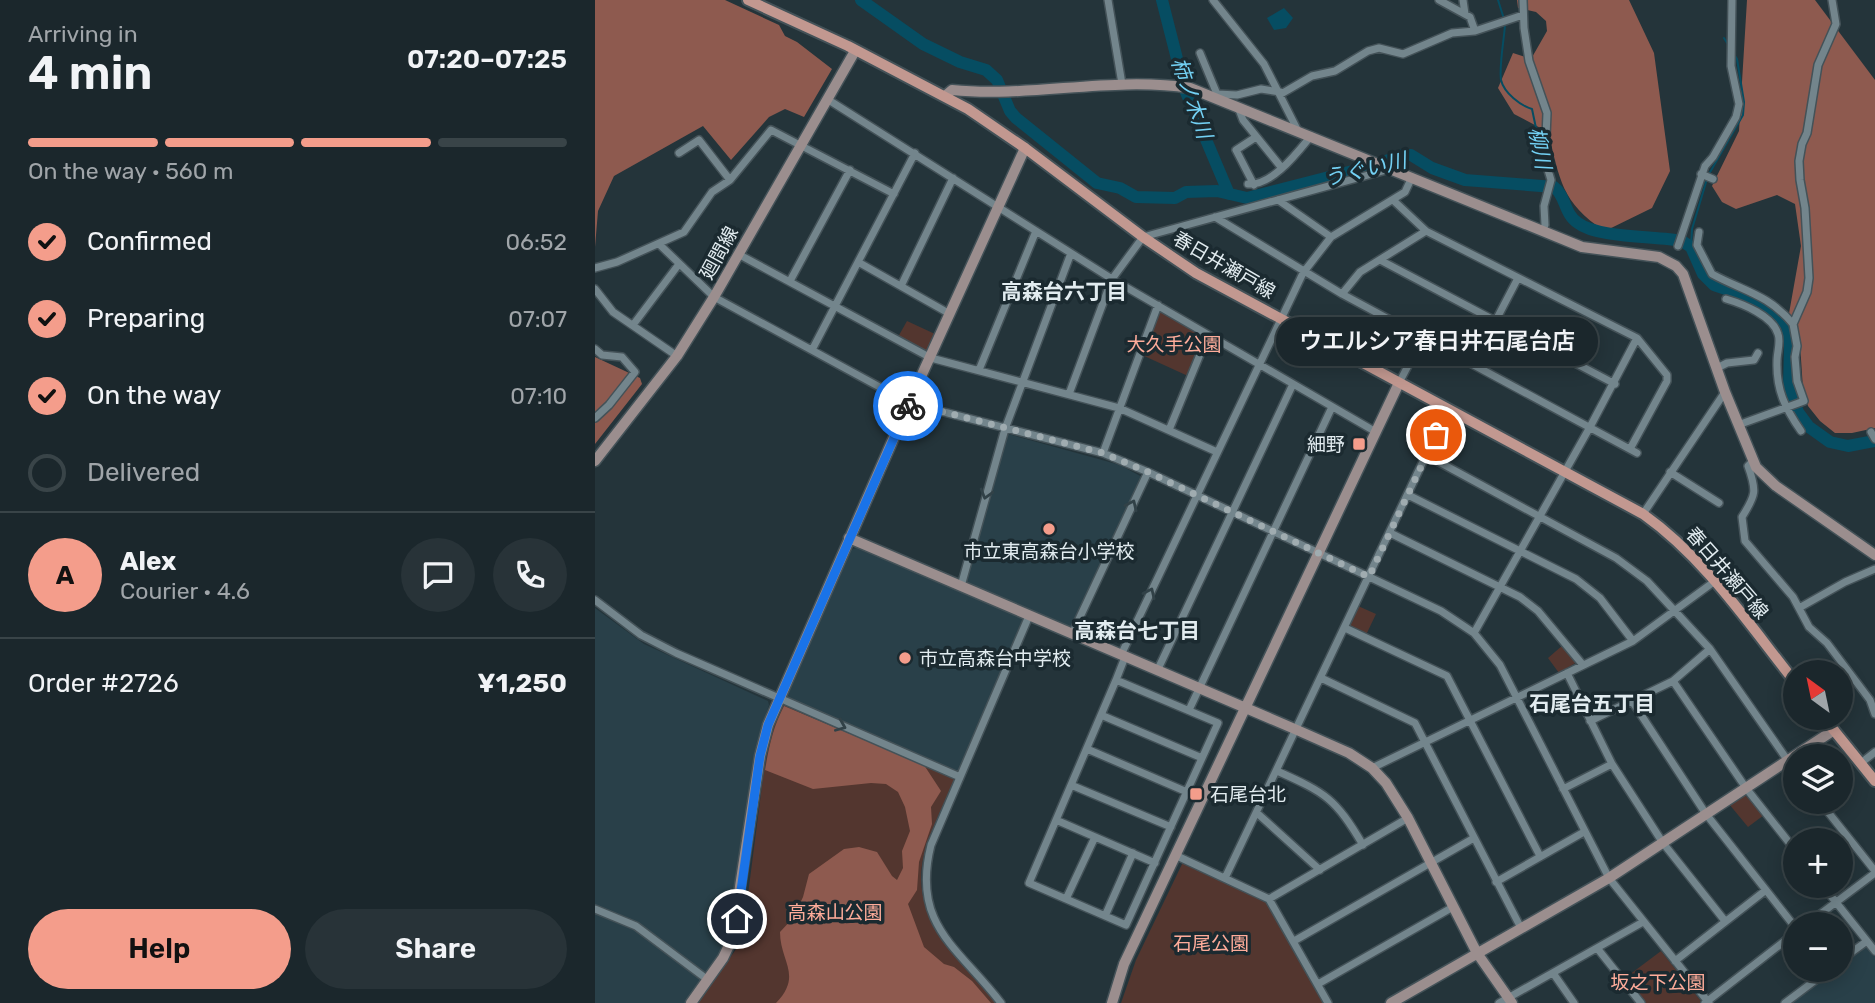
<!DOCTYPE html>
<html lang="en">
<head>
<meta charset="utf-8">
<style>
	body { margin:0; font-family:Rubik,"Noto Sans JP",sans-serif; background:#283338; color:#f1f3f6; height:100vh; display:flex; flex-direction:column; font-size:26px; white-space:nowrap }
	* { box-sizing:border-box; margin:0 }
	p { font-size:23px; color:#a0a5a9 }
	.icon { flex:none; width:38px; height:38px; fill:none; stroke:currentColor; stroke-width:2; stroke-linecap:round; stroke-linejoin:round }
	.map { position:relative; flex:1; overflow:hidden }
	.sheet { display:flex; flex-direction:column; background:#1b272c; width:595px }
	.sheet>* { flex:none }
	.needle { width:46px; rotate:327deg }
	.fabs { position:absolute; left:1188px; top:660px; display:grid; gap:14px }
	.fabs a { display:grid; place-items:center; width:70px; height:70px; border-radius:50%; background:#1b272c; box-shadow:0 4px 18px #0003,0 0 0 2px #394448; font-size:35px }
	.pin { position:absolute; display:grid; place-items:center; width:60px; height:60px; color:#fff; margin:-30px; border:4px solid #fff; border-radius:50%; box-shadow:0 2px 7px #0007 }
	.courier { position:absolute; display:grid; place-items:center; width:70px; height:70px; margin:-35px; border:5px solid #1a73e8; border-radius:50%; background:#fff; color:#222; box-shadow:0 2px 9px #0007 }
	.bubble { position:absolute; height:49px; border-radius:24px; background:#1b272c; box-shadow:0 4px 18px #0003,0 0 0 2px #394448; font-size:23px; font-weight:600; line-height:49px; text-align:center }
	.overview em { font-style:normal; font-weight:600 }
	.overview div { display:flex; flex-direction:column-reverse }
	.overview { display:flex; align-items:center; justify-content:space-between; height:119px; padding:0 28px }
	h1 { font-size:46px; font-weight:600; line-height:52px }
	.bar { display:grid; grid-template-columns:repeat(4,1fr); gap:10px 7px; align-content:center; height:84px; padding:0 28px }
	.bar i { height:9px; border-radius:5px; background:#394448 }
	.bar .current { background:#f49d8b }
	.bar p { grid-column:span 4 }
	.line { display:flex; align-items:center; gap:18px; padding:0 28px; border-top:2px solid #394448 }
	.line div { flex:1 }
	.round { display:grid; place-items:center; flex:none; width:74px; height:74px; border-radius:37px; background:#283338 }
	ol { padding:0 28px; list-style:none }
	li { display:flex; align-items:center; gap:21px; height:77px }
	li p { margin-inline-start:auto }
	li .icon { padding:7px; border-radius:50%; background:#f49d8b; color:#111; stroke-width:4 }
	li:last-child { color:#a0a5a9 }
	li i { width:38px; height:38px; border:4px solid #394448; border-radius:50% }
	.cta { display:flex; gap:14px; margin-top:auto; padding:14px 28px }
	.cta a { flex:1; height:80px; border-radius:42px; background:#f49d8b; color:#111; font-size:28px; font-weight:600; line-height:80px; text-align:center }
	.cta a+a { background:#283338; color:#f1f3f6 }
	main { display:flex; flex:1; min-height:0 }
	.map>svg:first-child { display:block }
	.built { fill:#294049 }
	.green { fill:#53362f }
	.forest { fill:#8e5a4f }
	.water { fill:#064d62 }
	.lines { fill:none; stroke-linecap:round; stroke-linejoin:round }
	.stream { stroke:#064d62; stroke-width:2 }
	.river { stroke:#064d62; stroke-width:12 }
	.street-casing { stroke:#445258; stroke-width:10 }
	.secondary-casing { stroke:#445258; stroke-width:13 }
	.primary-casing { stroke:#445258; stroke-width:14 }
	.street { stroke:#73858c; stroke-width:7 }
	.secondary { stroke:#9b8e8e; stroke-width:10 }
	.primary { stroke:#c29890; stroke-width:10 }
	.oneway { stroke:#314147 }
	.done { stroke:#a0acb0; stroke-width:7; stroke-dasharray:0 12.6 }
	.route { stroke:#1a73e8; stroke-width:9 }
	.poi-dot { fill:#f49d8b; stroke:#1b2a30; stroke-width:2.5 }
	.labels { text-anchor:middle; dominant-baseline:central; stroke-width:7; stroke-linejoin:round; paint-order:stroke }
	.street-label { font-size:19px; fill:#e2ecf0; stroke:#1b2a30 }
	.park-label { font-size:19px; fill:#feac9a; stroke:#1b2a30 }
	.poi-label { font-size:19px; fill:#e2ecf0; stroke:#1b2a30; text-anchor:start }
	.water-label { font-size:21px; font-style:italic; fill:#73d1f4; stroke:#1b2a30 }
	.neighbourhood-label { font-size:21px; font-weight:bold; fill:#e2ecf0; stroke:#1b2a30 }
</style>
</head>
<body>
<main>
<section class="sheet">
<div class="overview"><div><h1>4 min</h1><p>Arriving in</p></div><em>07:20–07:25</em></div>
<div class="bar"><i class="current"></i><i class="current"></i><i class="current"></i><i></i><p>On the way · 560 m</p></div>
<ol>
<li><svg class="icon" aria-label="check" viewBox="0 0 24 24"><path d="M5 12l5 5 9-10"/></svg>Confirmed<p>06:52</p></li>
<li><svg class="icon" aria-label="check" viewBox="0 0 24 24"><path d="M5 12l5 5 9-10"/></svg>Preparing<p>07:07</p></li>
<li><svg class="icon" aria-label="check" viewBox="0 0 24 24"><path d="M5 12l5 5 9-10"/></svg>On the way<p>07:10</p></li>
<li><i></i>Delivered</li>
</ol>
<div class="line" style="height:126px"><b class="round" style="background:#f49d8b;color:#111">A</b><div><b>Alex</b><p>Courier · 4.6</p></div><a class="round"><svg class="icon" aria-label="chat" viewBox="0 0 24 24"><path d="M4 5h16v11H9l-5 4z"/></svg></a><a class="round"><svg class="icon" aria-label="phone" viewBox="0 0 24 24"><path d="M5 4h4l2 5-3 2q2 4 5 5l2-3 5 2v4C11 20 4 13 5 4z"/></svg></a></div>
<div class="line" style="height:91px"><div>Order #2726</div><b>¥1,250</b></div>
<div class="cta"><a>Help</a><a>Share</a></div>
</section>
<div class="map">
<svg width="1280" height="1003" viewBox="0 0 1280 1003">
	<rect width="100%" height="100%" fill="#24343a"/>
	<!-- built -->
	<path class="built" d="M413,434L525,465L547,477L477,628L371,582Z
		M261,548L428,619L364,771L361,772L193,700L191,697L256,550Z
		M0,608L49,644L173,701L174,705L171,714L173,715L141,909L130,949L92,1003H0Z
		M1271,946L1280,955V1003H1197L1241,970H1246V965Z"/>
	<!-- green -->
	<path class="green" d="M566,310L608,335L609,337L593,376L547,355L563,311Z
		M312,321L340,334L331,352L303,337Z
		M763,606L781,614L771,635L755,628L754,625Z
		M968,645L982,662L964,673L953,658Z
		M190,705L359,777V780C349,805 335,830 329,855C313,917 365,961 402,1003H102L147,941L169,770L175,739L186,706Z
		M1149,794L1169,815L1153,827L1134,804Z
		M588,862L672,902L730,1003H526L541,960Z
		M1066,951L1106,1001L1105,1003H1050L1030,978Z"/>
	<!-- forest -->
	<path class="forest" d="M0,0H130L184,25L190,36L202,42L237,69L209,117L190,109L174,117L136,160L108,126L19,176L3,211L0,247Z
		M922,0H1034L1059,53L1075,171L1057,208L1010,231C966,203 965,179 953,132L919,114L903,88L918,53L936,59L952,31L951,21L941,12L923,8Z
		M1152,0H1220L1280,80V428L1257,433H1240L1225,421L1213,406L1208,389L1205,344L1193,319L1206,246L1200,204L1182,195L1141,209L1127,202L1117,186L1144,131Z
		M0,357L45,378L47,384L0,444Z
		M189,706L329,765L346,791L336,807L337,824L324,862L322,890L313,904L329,947L349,964L359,967L377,981L396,1003H181C208,975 185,962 185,932L198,918L208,897L214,874L249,849L264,847L282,852L297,876L302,880L308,868L307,851L315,831L310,807L303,792L291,784L276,783L218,789L170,770C174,747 178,727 189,706Z"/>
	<!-- water -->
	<path class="water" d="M689,8L698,18L691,28L679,30L672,18Z"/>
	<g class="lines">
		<!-- stream -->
		<path class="stream" d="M903,0L909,19
			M910,25C909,40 904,66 906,80C909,93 926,106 937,109L947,157
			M1129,38L1134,46
			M1114,174L1148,115L1149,102L1142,59L1139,54
			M1096,247L1097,229L1112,179"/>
		<!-- river -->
		<path class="river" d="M266,0L328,44L365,62L391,70L402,80L415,111L421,118L502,183L525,188L541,197L580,198L591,192L622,191L652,198L777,166L808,155H816L837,168L870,180L959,187C971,196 969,214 983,223C1002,238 1060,236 1087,241L1096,247L1108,274L1119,285L1160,299L1183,315L1192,326L1195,344L1194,389L1203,412L1214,427L1235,442L1253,446L1280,441
			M567,0L590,90L634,194"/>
		<defs>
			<path id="street" d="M513,0L527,84
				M618,0L669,64L703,131
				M844,0L875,17L880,31
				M868,0L870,14
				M928,0L929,28L934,61L952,113L950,160L956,180L949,206L950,225L948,230
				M605,53L622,94L642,95L666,89L685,92
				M686,94L717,76L740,71L773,51L784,48L808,54L857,33L880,31L928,15
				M232,99L517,279L781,432
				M643,107L648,120L686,167
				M84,153L104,140L135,180
				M1106,174L1118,179
				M653,184C677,186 702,153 716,136
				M659,185L641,150L661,137
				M683,200L736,237
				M798,200L831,231L1042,338L1072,375V381L1035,449
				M620,217L747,294L1042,453
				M1104,232L1102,245L1117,274C1148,291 1173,294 1198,324
				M64,244L119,297L314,403L508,453L553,472L846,611L879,633L905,665L1014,878L1114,1003
				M1083,246L1110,166L1118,157L1141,117L1144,104L1136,66L1137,0
				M143,254L336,358L524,408L622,452
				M785,260L1020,384
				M263,262L355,314
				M0,268L22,262L89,232L117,192L135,180L176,130L299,194
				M195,281L255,170
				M306,286L358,178
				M0,289L18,312L82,356
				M747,294L765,272L831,231
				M1131,299C1148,304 1178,316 1183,334C1186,342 1182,352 1182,361C1181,390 1190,408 1206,431
				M38,325L84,264
				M0,349L7,355L27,357L40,372L14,405L0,418
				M217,350L320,153
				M878,364L923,278
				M1122,368L1132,363L1159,360L1163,353
				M384,370L441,231
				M804,383L828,337
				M474,394L517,279L548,237L795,169
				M1143,425L1209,401L1202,381L1200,357L1202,346L1198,324L1212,292L1214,278L1210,208L1205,180L1204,161L1207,144L1212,133L1223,65L1241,24L1237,0
				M574,430L613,335
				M1276,432L1280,439
				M508,453L563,305
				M831,455L1021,558L1052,581L1115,649L1200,771
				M1158,461L1153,466C1162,491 1161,495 1147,517L1150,541L1198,597L1214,627L1232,643L1275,700L1280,714
				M1075,472L1124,503
				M813,495L981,579L1005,598L1038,641
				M1048,514L1130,392
				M795,533L925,597L943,611L988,665
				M366,586L410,429L476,253
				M0,600L46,635L81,653L365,777
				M1204,608L1250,582L1280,569
				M750,628L852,676L945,856
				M879,633L995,427L1042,338
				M477,634L553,472
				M526,655L708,273L736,237L810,192L817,177
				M563,669L698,384
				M972,673L1017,764L1068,843L1130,921
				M726,678L820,723L926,928
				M521,680L623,723L531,925L434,883Z
				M521,680L530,657
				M1078,681L1151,788L1200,850
				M1037,701L1111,814L1200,927
				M594,710L737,407
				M506,715L607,758
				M995,721L1078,681L1115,649
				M492,749L592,792
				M1266,763L1280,752
				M777,768L1038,641L1120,581
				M682,771C731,793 740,798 768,845
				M476,785L576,827
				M968,789L1017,764
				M1225,802L1280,871
				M662,813L725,870
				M461,820L560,863
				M580,855L674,899L733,1003
				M630,878L853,409
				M901,882L989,832
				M1228,886L1280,951
				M471,899L500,837
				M674,899L813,818
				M0,909L41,926L113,980
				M510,916L538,853
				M1212,924L1280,873
				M699,941L879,838
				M1002,948L1046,1003
				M1246,960L1272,941
				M1080,961L1171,890
				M958,973L979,1003
				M723,984L858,907
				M406,1003C363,947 316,925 336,845L434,616
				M904,1003L1048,922
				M1110,1003L1200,933
				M1190,1003L1234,970"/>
			<path id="secondary" d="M350,96L357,90C436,98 516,76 595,88L987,247L1064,257L1081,266L1088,274L1130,392L1161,467L1181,486L1280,555
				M0,461L82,356L119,297L260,51
				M254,538L702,730L754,753L777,768L791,783L813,818L882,953L917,1003
				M96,1003L128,958L137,939L165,756L173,725L314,403L430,148
				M517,1003L529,964L804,383
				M796,1003L1014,878L1239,730"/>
			<path id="primary" d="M153,0L253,46L373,109L430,148L548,237L601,273L1048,514C1110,558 1153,623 1200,682
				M1229,718L1280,781"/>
		</defs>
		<!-- street casing -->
		<use href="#street" class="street-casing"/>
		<!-- secondary casing -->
		<use href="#secondary" class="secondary-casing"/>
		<!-- primary casing -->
		<use href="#primary" class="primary-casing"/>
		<!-- street -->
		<use href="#street" class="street"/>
		<!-- secondary -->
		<use href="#secondary" class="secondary"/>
		<!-- primary -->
		<use href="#primary" class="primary"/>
	</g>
	<!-- one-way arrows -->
	<defs><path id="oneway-chevron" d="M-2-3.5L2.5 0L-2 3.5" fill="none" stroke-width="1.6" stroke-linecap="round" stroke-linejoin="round" transform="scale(1.75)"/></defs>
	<g class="oneway">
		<use href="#oneway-chevron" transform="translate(391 494) rotate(106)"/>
		<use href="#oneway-chevron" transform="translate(537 505) rotate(-65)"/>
		<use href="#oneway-chevron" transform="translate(555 593) rotate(-65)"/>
		<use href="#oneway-chevron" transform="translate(246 726) rotate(23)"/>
	</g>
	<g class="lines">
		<!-- done -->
		<path class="done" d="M313,406L314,403L508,453L553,472L774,577L841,435"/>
		<!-- route -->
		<path class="route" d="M142,919L165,756L173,725L313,406"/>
	</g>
	<!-- markers -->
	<g class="poi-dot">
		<rect x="757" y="437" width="14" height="14" rx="3.5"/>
		<circle cx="454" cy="529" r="7"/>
		<circle cx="310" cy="658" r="7"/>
		<rect x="594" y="787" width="14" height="14" rx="3.5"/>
	</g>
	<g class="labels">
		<!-- street labels -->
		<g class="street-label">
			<text transform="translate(124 253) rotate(-61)">廻間線</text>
			<text transform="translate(629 265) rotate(30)">春日井瀬戸線</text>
			<text transform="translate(1132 573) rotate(49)">春日井瀬戸線</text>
		</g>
		<!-- park labels -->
		<g class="park-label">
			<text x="579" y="344">大久手公園</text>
			<text x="240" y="912">高森山公園</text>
			<text x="616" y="943">石尾公園</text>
			<text x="1063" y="982">坂之下公園</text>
		</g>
		<!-- poi labels -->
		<g class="poi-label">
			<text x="750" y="444" text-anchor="end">細野</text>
			<text x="454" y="551" text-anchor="middle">市立東高森台小学校</text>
			<text x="324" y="658">市立高森台中学校</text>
			<text x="615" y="794">石尾台北</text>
		</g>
		<!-- water labels -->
		<g class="water-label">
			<text transform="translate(597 98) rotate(71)">柿ノ木川</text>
			<text transform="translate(945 148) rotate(79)">柳川</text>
			<text transform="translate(770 169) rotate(-13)">うぐい川</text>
		</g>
		<!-- neighbourhood labels -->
		<g class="neighbourhood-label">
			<text x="469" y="291">高森台六丁目</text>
			<text x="542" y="630">高森台七丁目</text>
			<text x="997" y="703">石尾台五丁目</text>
		</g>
	</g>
</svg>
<div class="fabs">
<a><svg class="needle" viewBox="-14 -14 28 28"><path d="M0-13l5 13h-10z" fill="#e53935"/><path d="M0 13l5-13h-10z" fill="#a0a5a9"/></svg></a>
<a><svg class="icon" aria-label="layers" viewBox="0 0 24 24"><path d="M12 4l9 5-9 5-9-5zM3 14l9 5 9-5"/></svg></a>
<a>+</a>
<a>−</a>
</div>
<div class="pin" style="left:841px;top:435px;background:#ea580c"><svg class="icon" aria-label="bag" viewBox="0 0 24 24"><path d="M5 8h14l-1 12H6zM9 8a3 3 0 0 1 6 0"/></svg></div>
<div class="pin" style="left:142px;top:919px;background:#1f2937"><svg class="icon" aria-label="home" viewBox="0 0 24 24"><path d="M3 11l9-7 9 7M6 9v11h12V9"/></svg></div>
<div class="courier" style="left:313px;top:406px"><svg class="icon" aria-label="bike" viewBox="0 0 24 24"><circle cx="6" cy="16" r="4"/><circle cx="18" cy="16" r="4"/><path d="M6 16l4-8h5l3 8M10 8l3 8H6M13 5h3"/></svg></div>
<div class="bubble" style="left:681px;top:317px;width:322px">ウエルシア春日井石尾台店</div>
</div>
</main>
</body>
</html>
